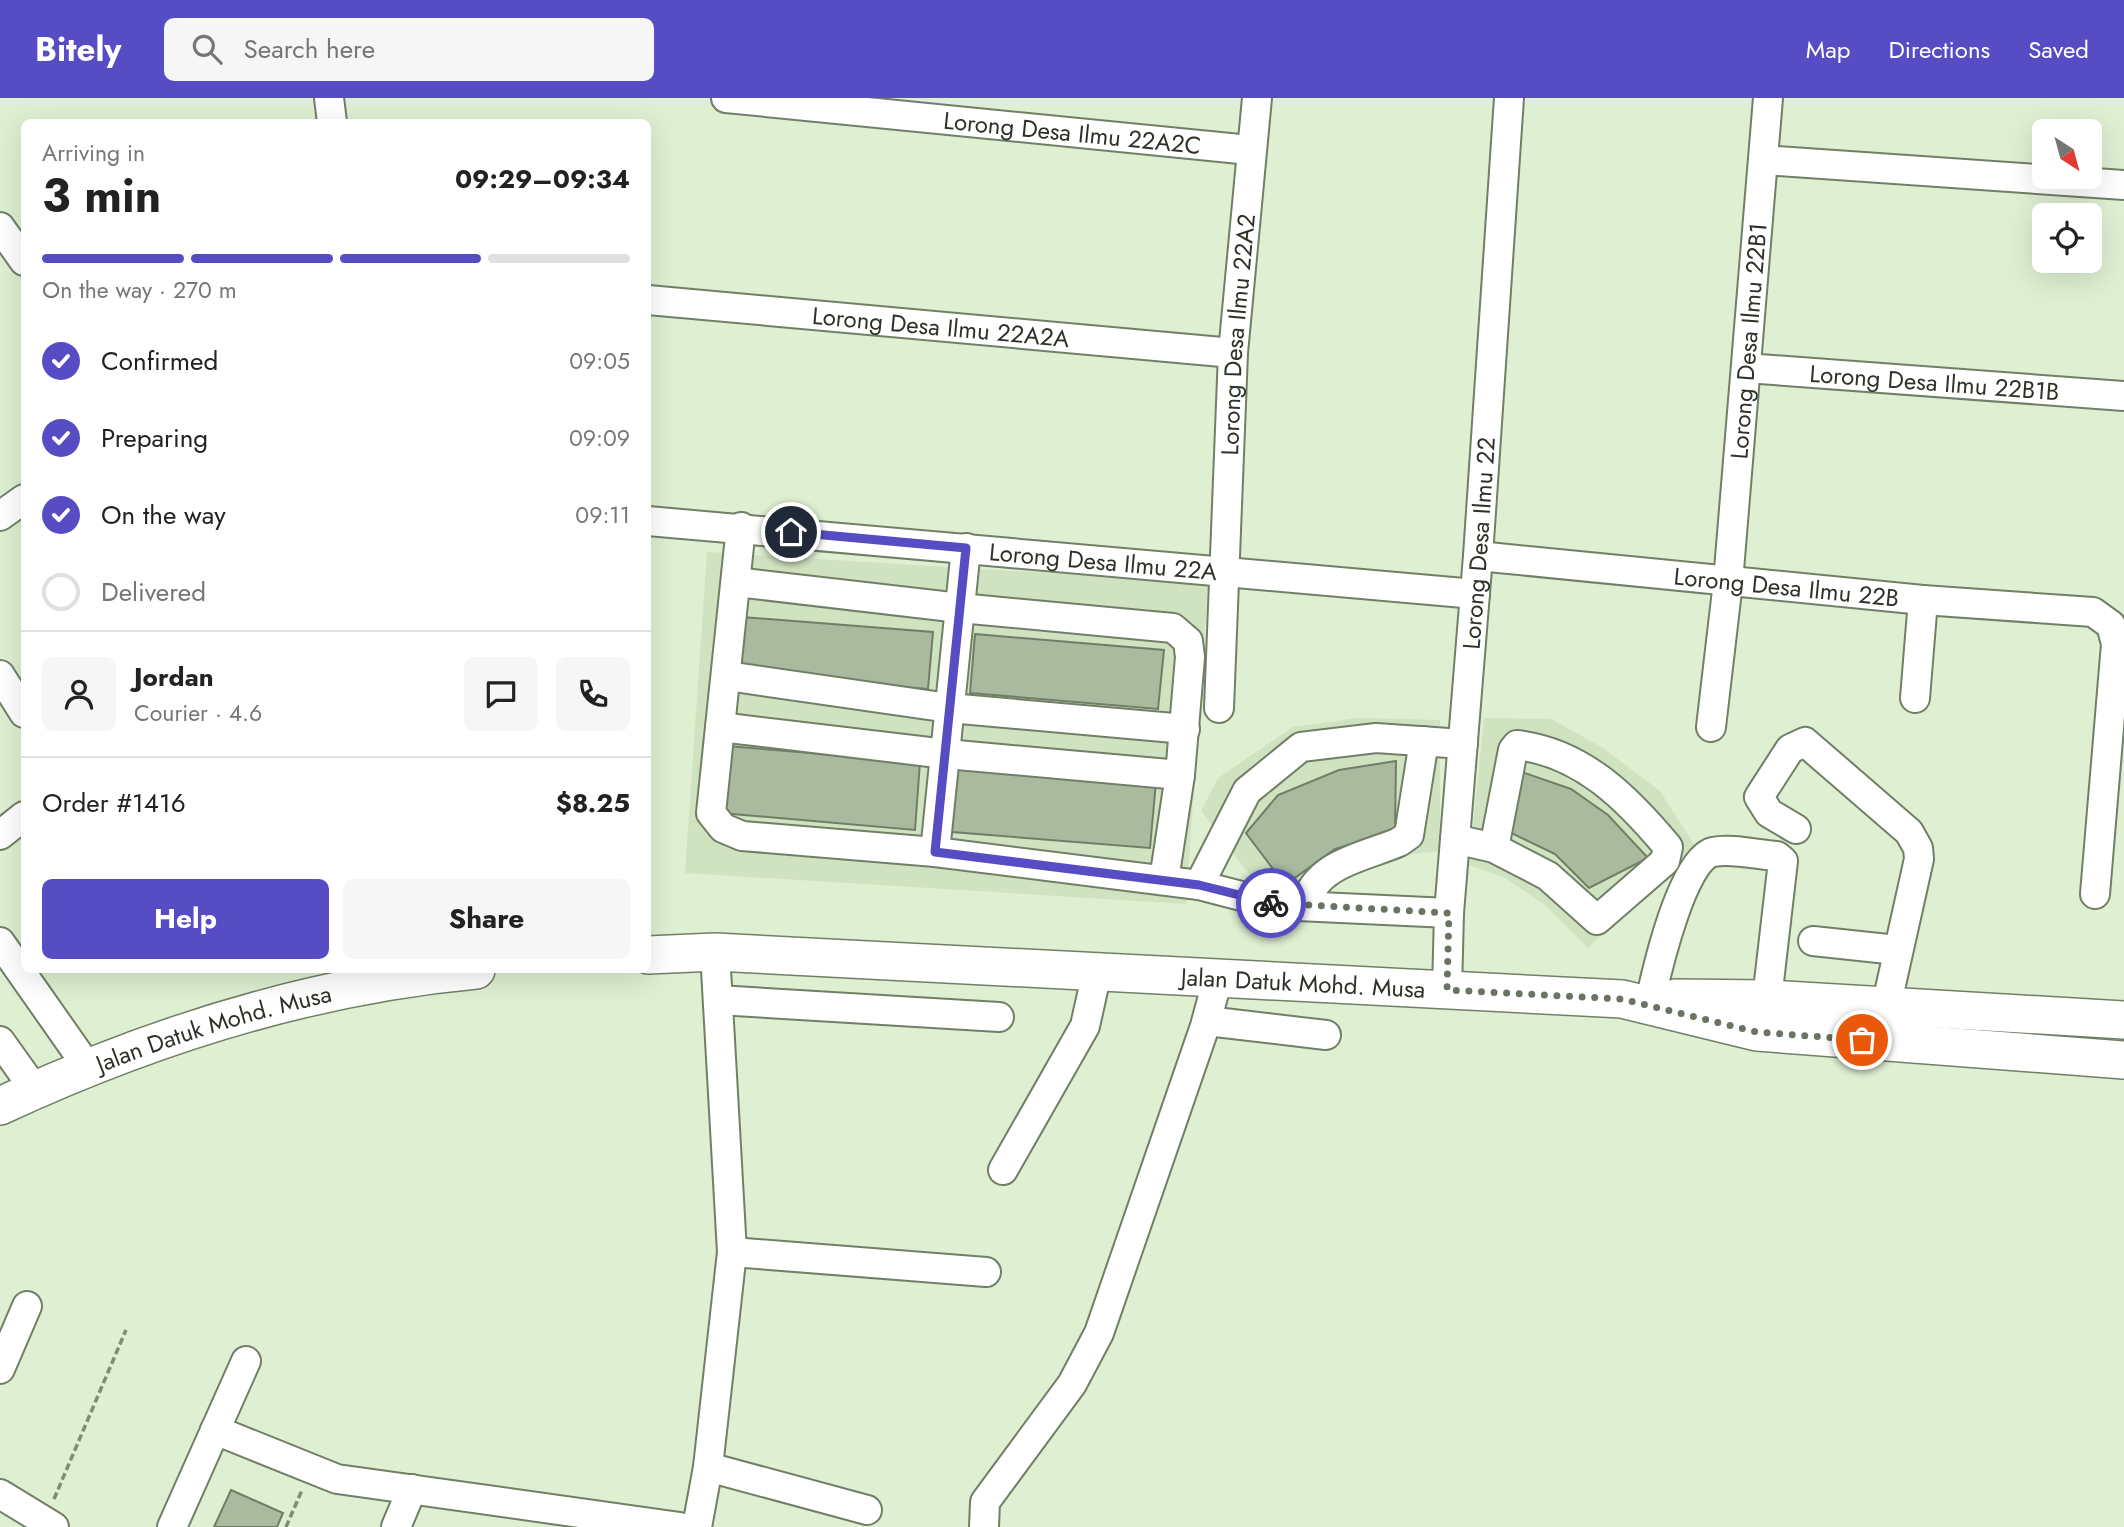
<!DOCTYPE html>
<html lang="en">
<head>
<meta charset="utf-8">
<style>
	body { margin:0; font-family:Jost,sans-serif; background:#f6f6f6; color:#222; height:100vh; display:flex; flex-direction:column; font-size:26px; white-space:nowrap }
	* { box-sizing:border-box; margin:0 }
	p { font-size:23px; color:#767676 }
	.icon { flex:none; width:38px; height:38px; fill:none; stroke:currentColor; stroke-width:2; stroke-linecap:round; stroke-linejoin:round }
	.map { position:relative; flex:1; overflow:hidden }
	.side { position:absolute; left:21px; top:21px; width:630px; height:854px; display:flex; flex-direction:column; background:#fff; border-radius:10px; box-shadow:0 7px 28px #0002 }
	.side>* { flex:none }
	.needle { width:46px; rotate:144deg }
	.controls { position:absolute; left:2032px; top:21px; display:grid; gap:14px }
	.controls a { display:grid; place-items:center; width:70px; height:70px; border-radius:10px; background:#fff; box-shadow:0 7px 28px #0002; font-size:35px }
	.pin { position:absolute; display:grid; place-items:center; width:60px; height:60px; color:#fff; margin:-30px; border:4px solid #fff; border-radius:50%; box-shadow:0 2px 7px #0007 }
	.courier { position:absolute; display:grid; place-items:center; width:70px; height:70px; margin:-35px; border:5px solid #564cc3; border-radius:50%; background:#fff; color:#222; box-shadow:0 2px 9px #0007 }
	.summary em { font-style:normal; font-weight:700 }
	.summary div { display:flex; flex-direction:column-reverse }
	.summary { display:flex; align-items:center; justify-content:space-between; height:119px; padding:0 21px }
	h1 { font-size:46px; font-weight:700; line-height:52px }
	.bar { display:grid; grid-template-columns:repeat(4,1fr); gap:10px 7px; align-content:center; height:84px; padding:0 21px }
	.bar i { height:9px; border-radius:5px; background:#e0e0e0 }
	.bar .active { background:#564cc3 }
	.bar p { grid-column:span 4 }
	.line { display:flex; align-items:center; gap:18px; padding:0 21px; border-top:2px solid #e0e0e0 }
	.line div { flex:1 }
	.round { display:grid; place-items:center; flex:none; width:74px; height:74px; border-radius:10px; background:#f6f6f6 }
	ol { padding:0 21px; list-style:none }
	li { display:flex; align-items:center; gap:21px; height:77px }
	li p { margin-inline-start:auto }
	li .icon { padding:7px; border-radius:50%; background:#564cc3; color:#fff; stroke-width:4 }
	li:last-child { color:#767676 }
	li i { width:38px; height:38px; border:4px solid #e0e0e0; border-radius:50% }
	.cta { display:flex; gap:14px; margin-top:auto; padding:14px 21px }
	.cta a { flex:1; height:80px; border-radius:10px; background:#564cc3; color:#fff; font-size:28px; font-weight:700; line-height:80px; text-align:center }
	.cta a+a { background:#f6f6f6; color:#222 }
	header { display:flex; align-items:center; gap:42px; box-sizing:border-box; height:98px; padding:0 35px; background:#564cc3; color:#fff }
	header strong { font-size:33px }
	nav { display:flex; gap:38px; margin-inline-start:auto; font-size:24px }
	.search { width:490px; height:63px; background:#f6f6f6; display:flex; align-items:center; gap:18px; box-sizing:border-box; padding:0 24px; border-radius:10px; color:#767676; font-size:26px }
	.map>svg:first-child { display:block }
	.built { fill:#d0e3c1 }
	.building { fill:#aaba9e; stroke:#707e65; stroke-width:2 }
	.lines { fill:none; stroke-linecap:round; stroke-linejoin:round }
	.minor-casing { stroke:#717f66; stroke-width:32 }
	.major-casing { stroke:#717f66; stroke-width:40 }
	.path { stroke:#818c78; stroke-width:3.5; stroke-dasharray:7 3.5; stroke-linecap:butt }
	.minor { stroke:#fff; stroke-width:28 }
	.major { stroke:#fff; stroke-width:37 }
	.done { stroke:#6a7463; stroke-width:7; stroke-dasharray:0 12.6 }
	.route { stroke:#564cc3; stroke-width:9 }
	.labels { text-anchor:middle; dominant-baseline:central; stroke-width:5; stroke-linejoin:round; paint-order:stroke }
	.street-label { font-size:24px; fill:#2c3227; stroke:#fff }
</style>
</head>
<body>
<header>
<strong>Bitely</strong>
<div class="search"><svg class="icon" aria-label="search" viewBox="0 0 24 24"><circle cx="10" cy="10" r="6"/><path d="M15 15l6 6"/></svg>Search here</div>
<nav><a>Map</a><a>Directions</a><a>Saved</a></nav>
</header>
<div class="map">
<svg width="2124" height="1429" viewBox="0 0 2124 1429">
	<rect width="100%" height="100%" fill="#deefd2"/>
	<!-- built -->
	<path class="built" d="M707,454L1208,485L1186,806L685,775Z
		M1357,620L1440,622V753L1396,758L1329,784L1285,823L1201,713L1218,680L1293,629Z
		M1484,620L1551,621L1603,650L1660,693L1695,748L1588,850L1545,807L1505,780L1469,767Z"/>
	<!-- building -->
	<path class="building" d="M742,519L933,534L928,591L737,576Z
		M975,536L1164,552L1158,611L970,595Z
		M727,648L920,664L915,732L721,715Z
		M1396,663L1395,734L1335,751L1285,787L1246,735L1278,697L1339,672Z
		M958,669L1156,684L1150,750L952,734Z
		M1516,672L1571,691L1608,717L1648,760L1589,790L1555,756L1507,733Z
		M231,1392L283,1415L277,1429H214Z"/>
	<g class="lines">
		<defs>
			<g id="minor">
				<path d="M329,0L332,24"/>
				<path id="s1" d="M726,0L1250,52"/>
				<path d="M1763,62L2124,87"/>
				<path d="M0,129L24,163"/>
				<path id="s2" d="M648,202L1233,255"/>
				<path id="s3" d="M1746,270L2124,298"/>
				<path d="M0,418L24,401"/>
				<path id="s4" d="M648,423L1475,496"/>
				<path d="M741,429L711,715L723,730L742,738L935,754L1199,787L1276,807L1449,815"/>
				<path id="s5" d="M1478,458L1923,502L2093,514L2111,527L2116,546L2095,796"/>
				<path d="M736,484L960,510L1173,530L1188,543L1190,559L1180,677L1164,782"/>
				<path d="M0,577L24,615"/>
				<path d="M727,578L949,610L1185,631"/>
				<path d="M1915,600L1923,502"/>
				<path id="s6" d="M1219,610L1233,255L1257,0"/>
				<path d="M720,629L946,656L1180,677"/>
				<path id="s7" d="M1711,629L1728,484L1768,0"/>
				<path d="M1796,731L1769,715L1759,699L1790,651L1805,644L1909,734L1918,750L1919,761L1886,909"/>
				<path d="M0,737L24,718"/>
				<path d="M1455,741L1494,750L1548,778L1597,822L1665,763L1668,749C1628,701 1583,655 1517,647L1513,652L1494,750"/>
				<path d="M935,754L966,450"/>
				<path d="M1199,787L1247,693L1301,649L1376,640L1463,646"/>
				<path d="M1305,808C1315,765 1364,759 1399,744L1409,737L1424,643"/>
				<path d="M1813,843L1897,852"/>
				<path d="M0,844L89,971"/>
				<path id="s8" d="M1447,892L1449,815L1478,458L1509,0"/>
				<path d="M1651,899C1657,872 1683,760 1713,754C1732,750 1758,757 1777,758L1783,763L1767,901"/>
				<path d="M718,902L999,919"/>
				<path d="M1207,923L1326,937"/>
				<path d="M0,943L35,992"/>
				<path d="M1003,1072L1085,928L1097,874"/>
				<path d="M732,1154L986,1174"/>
				<path d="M0,1271L27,1208"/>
				<path d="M215,1332L337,1381L680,1429"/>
				<path d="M708,1369L867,1412"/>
				<path d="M0,1396L54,1429"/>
				<path d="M172,1429L246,1263"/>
				<path d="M396,1429L412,1391"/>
				<path d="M697,1429L708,1369L732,1154L715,854"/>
				<path d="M984,1429L985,1404L1072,1286L1099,1235L1205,928L1218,880"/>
			</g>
			<g id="major">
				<path id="s9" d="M648,857L715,854L1622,901L1757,934L2124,962"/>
				<path d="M1676,900L1767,901L2124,922"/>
				<path id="s10" d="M0,1008C149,939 312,887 476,872"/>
			</g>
		</defs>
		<!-- minor casing -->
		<use href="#minor" class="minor-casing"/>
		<!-- major casing -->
		<use href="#major" class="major-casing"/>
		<!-- path -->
		<path class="path" d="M54,1401L126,1232
			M286,1429L302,1392"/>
		<!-- minor -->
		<use href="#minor" class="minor"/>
		<!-- major -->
		<use href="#major" class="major"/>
	</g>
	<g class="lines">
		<!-- done -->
		<path class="done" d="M1271,805L1449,815L1447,892L1622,901L1757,934L1862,942"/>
		<!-- route -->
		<path class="route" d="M791,434L966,450L935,754L1199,787L1271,805"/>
	</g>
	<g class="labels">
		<!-- street labels -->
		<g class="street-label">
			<text stroke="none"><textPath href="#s1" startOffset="348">Lorong Desa Ilmu 22A2C</textPath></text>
			<text stroke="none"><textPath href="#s2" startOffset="294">Lorong Desa Ilmu 22A2A</textPath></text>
			<text stroke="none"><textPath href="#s6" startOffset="374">Lorong Desa Ilmu 22A2</textPath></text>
			<text stroke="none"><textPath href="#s7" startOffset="388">Lorong Desa Ilmu 22B1</textPath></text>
			<text stroke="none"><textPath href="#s3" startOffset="189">Lorong Desa Ilmu 22B1B</textPath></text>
			<text stroke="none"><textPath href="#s8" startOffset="448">Lorong Desa Ilmu 22</textPath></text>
			<text stroke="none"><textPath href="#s4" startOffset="457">Lorong Desa Ilmu 22A</textPath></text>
			<text stroke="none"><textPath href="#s5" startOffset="310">Lorong Desa Ilmu 22B</textPath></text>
			<text stroke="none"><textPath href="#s9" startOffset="656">Jalan Datuk Mohd. Musa</textPath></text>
			<text stroke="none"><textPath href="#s10" startOffset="228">Jalan Datuk Mohd. Musa</textPath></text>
		</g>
	</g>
</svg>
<div class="controls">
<a><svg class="needle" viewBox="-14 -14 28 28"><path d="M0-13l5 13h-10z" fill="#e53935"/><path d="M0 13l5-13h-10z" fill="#767676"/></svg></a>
<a><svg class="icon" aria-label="locate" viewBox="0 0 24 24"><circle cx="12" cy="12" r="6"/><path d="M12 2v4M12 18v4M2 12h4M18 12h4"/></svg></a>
</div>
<div class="pin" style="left:1862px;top:942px;background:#ea580c"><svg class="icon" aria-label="bag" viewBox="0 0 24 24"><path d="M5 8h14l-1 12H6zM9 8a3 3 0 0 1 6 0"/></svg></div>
<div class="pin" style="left:791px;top:434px;background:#1f2937"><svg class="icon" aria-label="home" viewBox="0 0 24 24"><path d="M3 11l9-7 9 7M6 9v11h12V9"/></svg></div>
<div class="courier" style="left:1271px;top:805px"><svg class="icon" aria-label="bike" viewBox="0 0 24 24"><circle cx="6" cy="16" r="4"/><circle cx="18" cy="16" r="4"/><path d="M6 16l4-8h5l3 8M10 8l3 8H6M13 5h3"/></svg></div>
<section class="side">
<div class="summary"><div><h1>3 min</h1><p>Arriving in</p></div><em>09:29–09:34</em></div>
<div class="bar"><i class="active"></i><i class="active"></i><i class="active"></i><i></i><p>On the way · 270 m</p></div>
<ol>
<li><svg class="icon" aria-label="check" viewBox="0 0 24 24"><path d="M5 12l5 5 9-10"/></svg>Confirmed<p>09:05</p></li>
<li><svg class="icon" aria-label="check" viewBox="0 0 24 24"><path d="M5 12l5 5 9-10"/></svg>Preparing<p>09:09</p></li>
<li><svg class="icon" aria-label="check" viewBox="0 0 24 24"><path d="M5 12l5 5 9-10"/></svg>On the way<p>09:11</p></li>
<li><i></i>Delivered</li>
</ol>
<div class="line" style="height:126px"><a class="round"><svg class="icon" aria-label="person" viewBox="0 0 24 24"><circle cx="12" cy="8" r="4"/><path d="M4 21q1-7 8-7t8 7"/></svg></a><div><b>Jordan</b><p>Courier · 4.6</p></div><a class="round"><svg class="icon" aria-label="chat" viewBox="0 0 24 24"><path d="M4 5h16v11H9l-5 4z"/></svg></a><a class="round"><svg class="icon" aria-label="phone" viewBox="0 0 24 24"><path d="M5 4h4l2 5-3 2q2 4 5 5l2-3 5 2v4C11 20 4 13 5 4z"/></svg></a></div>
<div class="line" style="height:91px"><div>Order #1416</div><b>$8.25</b></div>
<div class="cta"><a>Help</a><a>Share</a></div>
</section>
</div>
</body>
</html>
